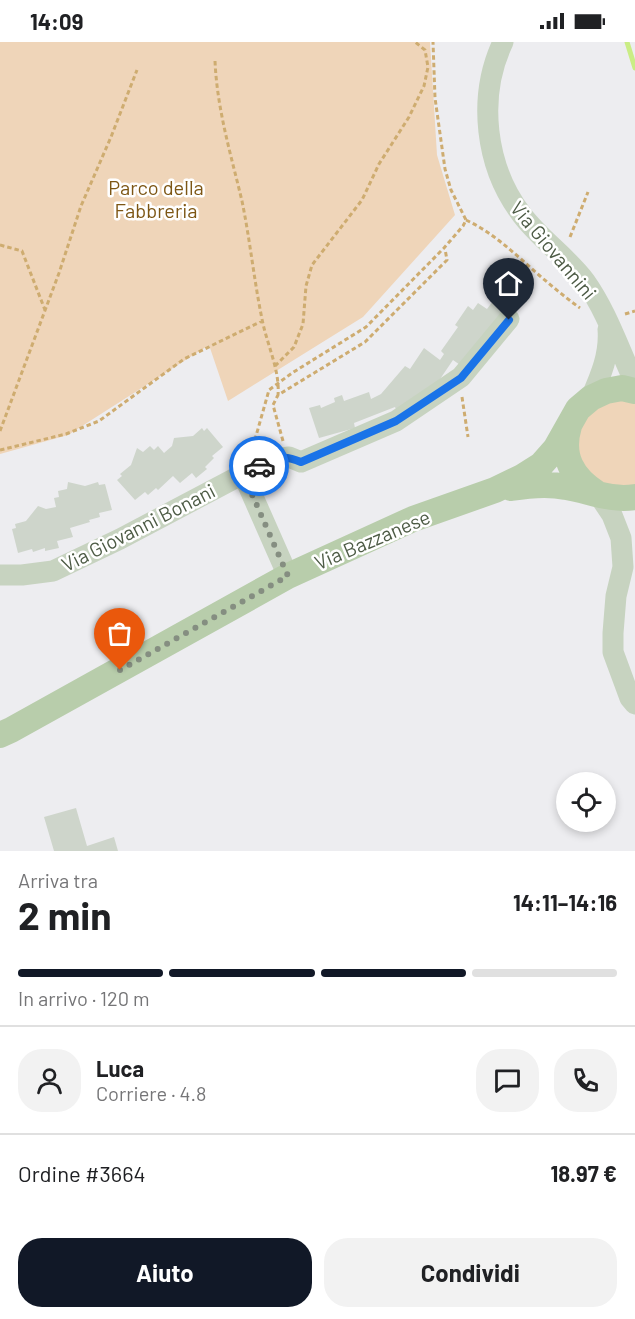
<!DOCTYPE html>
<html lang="it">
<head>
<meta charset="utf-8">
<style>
	body { margin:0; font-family:Barlow,sans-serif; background:#f2f2f2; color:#202124; height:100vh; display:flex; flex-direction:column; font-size:22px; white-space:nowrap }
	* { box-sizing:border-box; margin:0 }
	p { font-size:20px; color:#757577 }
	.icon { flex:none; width:33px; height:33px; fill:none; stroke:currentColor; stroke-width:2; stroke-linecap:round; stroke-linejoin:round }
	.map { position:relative; height:809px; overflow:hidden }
	.panel { display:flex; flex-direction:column; background:#fff; flex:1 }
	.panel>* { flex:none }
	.fabs { position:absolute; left:556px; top:730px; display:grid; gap:12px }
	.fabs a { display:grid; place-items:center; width:60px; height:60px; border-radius:50%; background:#fff; box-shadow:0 3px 9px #0003; font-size:30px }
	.pin { position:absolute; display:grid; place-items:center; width:51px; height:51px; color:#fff; margin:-62px -26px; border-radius:50% 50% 50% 0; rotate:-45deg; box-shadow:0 0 6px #0007 }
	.pin .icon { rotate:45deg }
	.courier { position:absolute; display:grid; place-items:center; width:60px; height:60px; margin:-30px; border:4px solid #1a73e8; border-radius:50%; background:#fff; color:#222; box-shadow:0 2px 8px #0007 }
	.head em { font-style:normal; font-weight:700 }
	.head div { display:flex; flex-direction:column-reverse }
	.head { display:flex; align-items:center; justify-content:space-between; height:102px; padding:0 18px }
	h1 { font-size:39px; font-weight:700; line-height:45px }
	.bar { display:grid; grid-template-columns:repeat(4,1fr); gap:9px 6px; align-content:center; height:72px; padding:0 18px }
	.bar i { height:8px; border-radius:4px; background:#e0e0e0 }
	.bar .on { background:#111827 }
	.bar p { grid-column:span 4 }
	.line { display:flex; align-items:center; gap:15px; padding:0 18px; border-top:2px solid #e0e0e0 }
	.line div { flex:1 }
	.round { display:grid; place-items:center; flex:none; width:63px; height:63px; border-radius:24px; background:#f2f2f2 }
	.action { display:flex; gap:12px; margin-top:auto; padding:12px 18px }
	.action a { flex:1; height:69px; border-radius:24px; background:#111827; color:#fff; font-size:24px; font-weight:700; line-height:69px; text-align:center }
	.action a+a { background:#f2f2f2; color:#202124 }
	.status { display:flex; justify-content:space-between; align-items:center; height:42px; padding:0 30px; background:#fff; direction:ltr }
	.status svg { height:16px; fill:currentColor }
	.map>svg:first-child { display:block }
	.green { fill:#efd5b9 }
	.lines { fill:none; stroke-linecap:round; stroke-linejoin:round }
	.stream { stroke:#caed85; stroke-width:5 }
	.building { fill:#ced5cb }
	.path { stroke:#ceac70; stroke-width:3; stroke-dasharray:4.5 3; stroke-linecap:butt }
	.minor { stroke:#c7d3c0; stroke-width:21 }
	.major { stroke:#b8cdab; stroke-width:26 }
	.done { stroke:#858e81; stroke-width:6; stroke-dasharray:0 10.8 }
	.route { stroke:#1a73e8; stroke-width:8 }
	.labels { text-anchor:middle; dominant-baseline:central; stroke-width:5; stroke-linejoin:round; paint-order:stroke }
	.park-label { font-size:20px; fill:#7d5614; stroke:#fff }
	.street-label { font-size:20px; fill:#4d5b45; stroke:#fff }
</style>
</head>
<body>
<div class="status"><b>14:09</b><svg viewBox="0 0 49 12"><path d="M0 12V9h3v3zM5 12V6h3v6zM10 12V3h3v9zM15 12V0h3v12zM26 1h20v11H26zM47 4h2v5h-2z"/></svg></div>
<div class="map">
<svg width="635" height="809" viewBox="0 0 635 809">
	<rect width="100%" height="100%" fill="#ededf0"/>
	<!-- green -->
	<path class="green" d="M0,0H430L437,113L455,173L363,275L228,359L209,303L68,393L0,412Z
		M635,356V448L603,446L580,425L575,393L581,378L603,358Z"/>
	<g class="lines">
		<!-- stream -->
		<path class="stream" d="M627,0L635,26"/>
	</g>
	<!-- building -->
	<path class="building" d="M493,259L507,268L463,325L453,318L436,343L398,372L395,365L354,381L355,386L319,396L309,366L320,363L321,366L335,360L334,356L342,353L344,359L369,350L371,357L381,352L405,324L410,327L424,306L440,318L444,312L441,309L458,285L455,283L468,264L473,268L478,261L487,267Z
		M202,386L204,389L207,386L223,405L212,414L214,416L205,425L207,427L196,436L192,431L180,441L173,434L158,448L156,446L148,453L145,450L135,458L117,438L122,434L120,432L131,423L137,406L143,410L150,404L154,408L158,404L164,411L172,404L174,396L193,394Z
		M68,440L85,444L98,440L99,443L105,442L112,468L99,471L100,475L89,478L90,480L70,486L73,495L57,499L59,506L45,509V506L33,510L32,507L18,511L12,487L16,486L15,482L26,479L38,464L46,467L56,465L54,456L59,455L58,449L67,447Z
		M76,766L87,804L114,795L118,809H54L44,775Z"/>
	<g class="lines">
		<!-- path -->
		<path class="path" d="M215,19C217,67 231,113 242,159C250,198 254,238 262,277C267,303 280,328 278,353
			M466,178C494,191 516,213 540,234C553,245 566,256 580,266
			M570,195L588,150
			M0,203L22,209L45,268
			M625,272L635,269
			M275,324L294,305L303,282L306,244L312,223L362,158L379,122L409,75L424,44L428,25L425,8L415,0
			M462,355L468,395
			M0,389L59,231L81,164L111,95L137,28
			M283,399L273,363L278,353L365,300L447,218L445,207
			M256,405L254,401L269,348L292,331L366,285L444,206L463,184L466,178L451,148L445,127L435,56L433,0
			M0,408L66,392L99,379L184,317L262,279"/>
		<!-- minor -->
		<path class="minor" d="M503,0C477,55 485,125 522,173C540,197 566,214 585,239C607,270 619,307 635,341
			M591,356C601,333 610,312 608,287
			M243,432L288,534
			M598,452L612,473L621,496L623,525L616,554L613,591V610L630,656L635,662
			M0,533H22L53,529L120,497L243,432L275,417L289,415L301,420L396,379L461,335L509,277"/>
		<!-- major -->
		<path class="major" d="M569,384C560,414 572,436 598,452
			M511,446C529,443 548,441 566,445C590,449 611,459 635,455
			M0,693L11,688L288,534L413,477L495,448L522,435L541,423L556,406L578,367L591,356L606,349L622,346L635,349"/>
	</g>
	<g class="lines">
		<!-- done -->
		<path class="done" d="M120,628L288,534L243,432L259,424"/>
		<!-- route -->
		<path class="route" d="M259,424C276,416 283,412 301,420L396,379L461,336L509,278"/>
	</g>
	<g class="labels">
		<!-- park labels -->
		<g class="park-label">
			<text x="156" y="145">Parco della<tspan x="156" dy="23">Fabbreria</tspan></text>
		</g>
		<!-- street labels -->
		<g class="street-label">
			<text transform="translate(554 208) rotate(50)">Via Giovannini</text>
			<text transform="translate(138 485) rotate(-27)">Via Giovanni Bonani</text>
			<text transform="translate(372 497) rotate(-23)">Via Bazzanese</text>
		</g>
	</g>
</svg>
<div class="fabs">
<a><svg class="icon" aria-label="locate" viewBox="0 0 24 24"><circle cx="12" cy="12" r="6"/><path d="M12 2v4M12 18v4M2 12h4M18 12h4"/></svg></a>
</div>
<div class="pin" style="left:120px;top:628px;background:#ea580c"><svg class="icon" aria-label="bag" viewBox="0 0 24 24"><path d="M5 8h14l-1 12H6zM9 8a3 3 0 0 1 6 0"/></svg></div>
<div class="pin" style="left:509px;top:278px;background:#1f2937"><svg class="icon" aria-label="home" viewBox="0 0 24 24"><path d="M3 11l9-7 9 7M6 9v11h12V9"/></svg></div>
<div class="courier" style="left:259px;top:424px"><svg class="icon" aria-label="car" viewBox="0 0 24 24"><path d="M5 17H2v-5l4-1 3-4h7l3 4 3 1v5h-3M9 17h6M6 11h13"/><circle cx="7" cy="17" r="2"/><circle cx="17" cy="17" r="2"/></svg></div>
</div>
<section class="panel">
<div class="head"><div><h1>2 min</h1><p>Arriva tra</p></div><em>14:11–14:16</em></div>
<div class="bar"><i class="on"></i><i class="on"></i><i class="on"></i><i></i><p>In arrivo · 120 m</p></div>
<div class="line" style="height:108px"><a class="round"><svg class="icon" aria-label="person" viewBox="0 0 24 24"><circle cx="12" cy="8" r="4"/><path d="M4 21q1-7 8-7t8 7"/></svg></a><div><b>Luca</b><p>Corriere · 4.8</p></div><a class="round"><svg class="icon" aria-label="chat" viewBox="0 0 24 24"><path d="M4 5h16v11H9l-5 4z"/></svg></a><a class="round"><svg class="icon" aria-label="phone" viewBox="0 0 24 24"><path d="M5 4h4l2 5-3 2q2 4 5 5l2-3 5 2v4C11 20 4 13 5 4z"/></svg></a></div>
<div class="line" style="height:78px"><div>Ordine #3664</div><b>18.97 €</b></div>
<div class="action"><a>Aiuto</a><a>Condividi</a></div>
</section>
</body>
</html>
